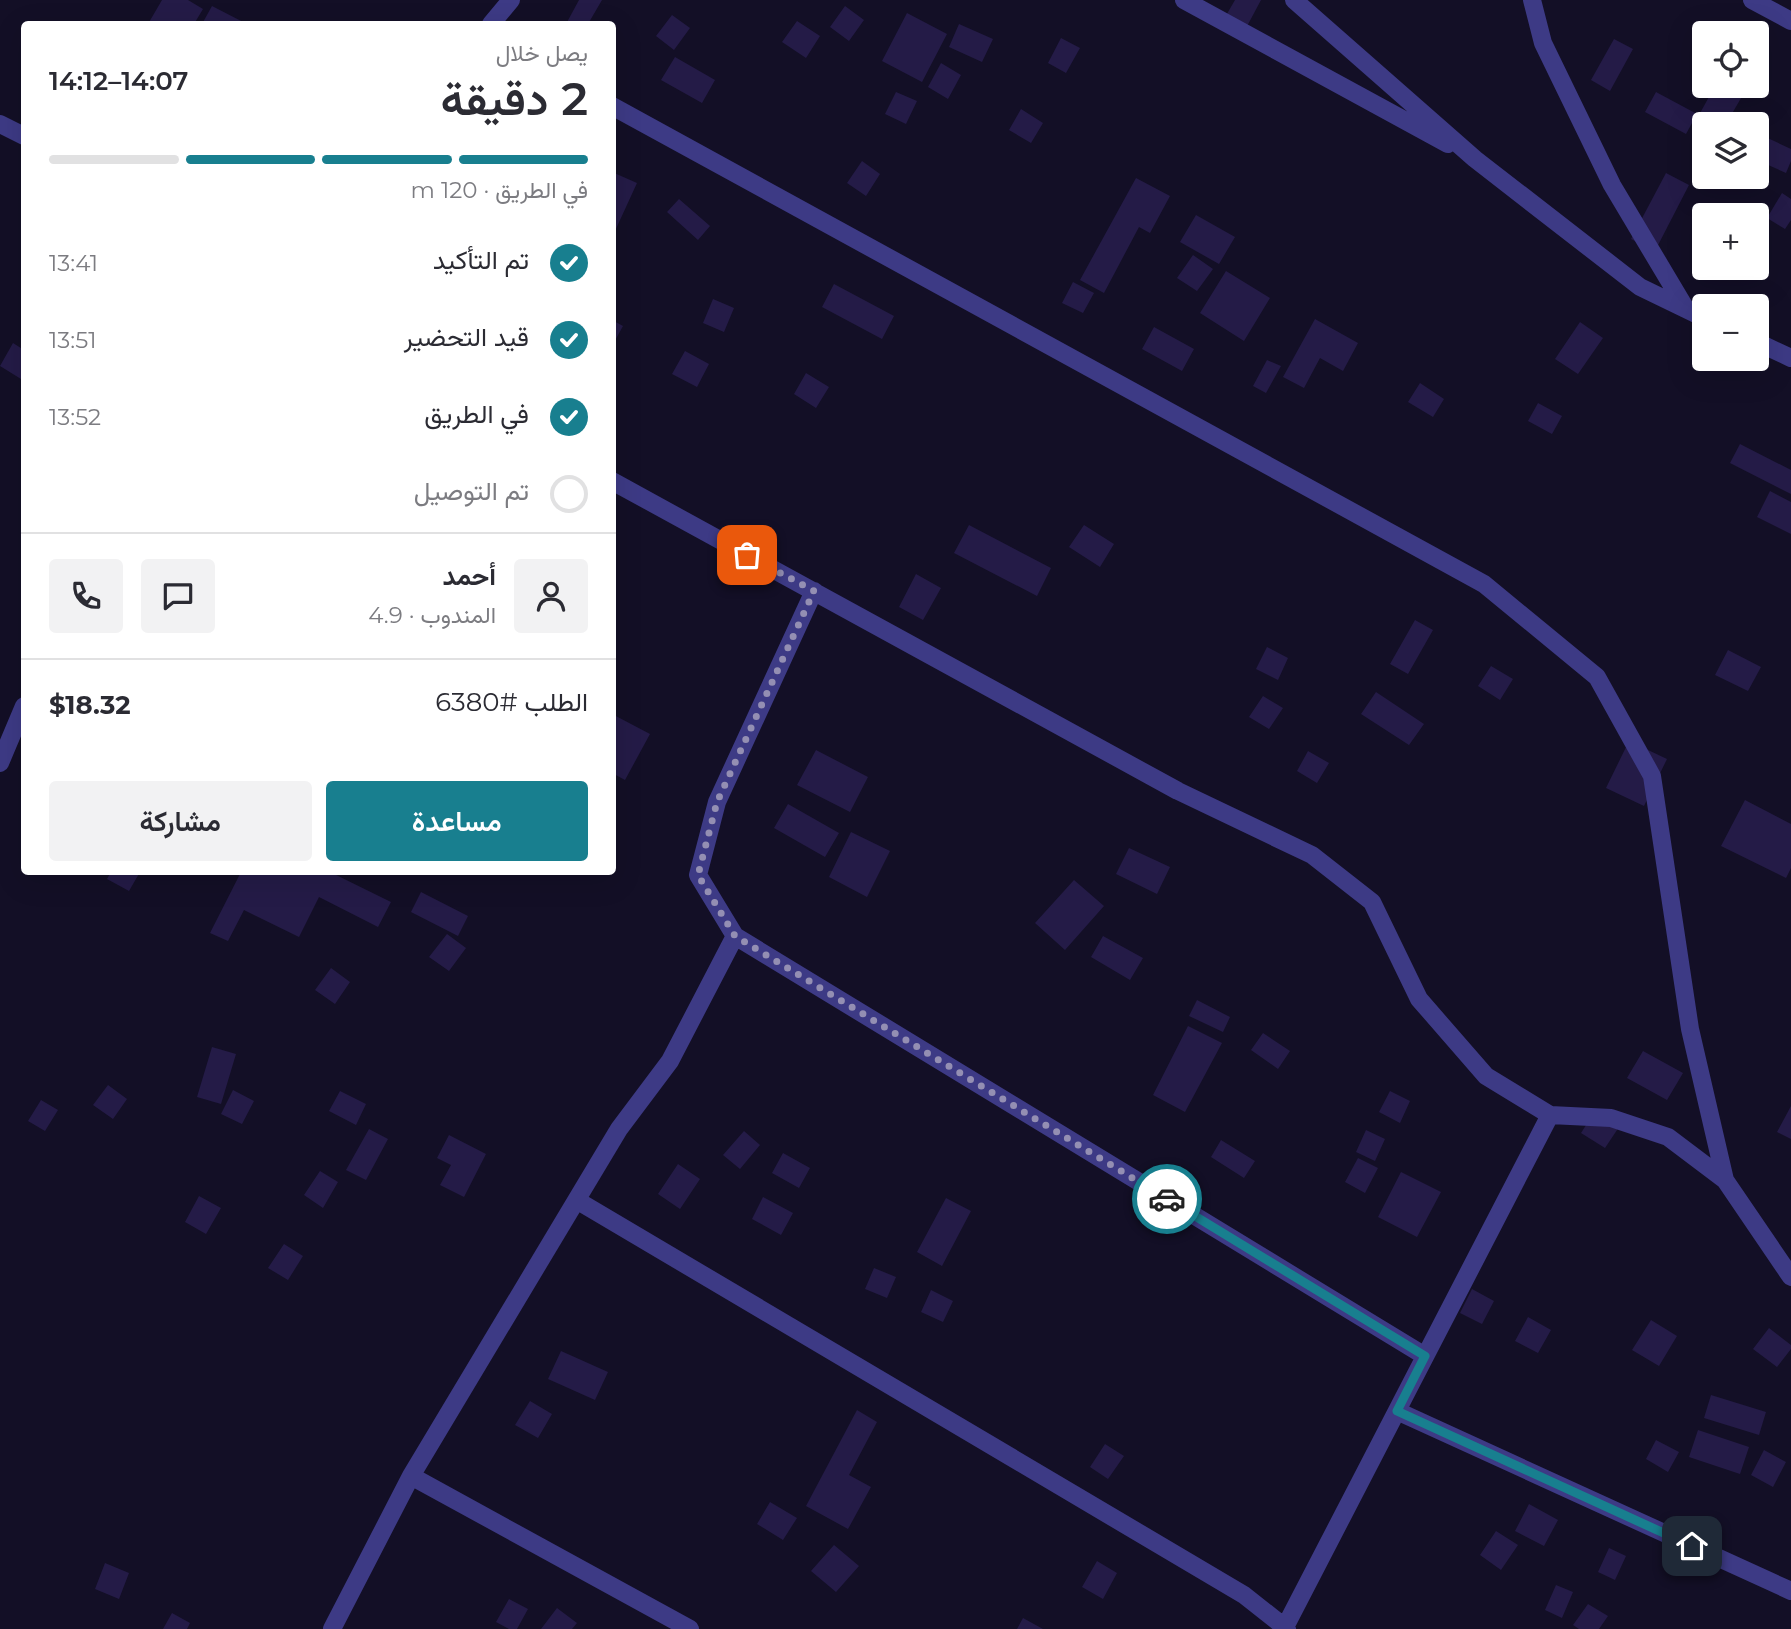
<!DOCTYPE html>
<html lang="ar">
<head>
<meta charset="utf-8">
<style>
	body { margin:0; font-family:Montserrat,Vazirmatn,sans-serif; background:#f2f2f3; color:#2b2b33; direction:rtl; height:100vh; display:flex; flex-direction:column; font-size:26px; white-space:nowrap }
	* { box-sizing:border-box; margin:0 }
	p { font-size:23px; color:#7c7c81 }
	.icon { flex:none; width:38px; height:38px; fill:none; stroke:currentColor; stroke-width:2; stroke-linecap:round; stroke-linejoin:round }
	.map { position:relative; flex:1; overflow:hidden; direction:ltr }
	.drawer { position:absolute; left:21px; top:21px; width:595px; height:854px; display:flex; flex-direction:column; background:#fff; border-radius:7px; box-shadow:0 7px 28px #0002; direction:rtl }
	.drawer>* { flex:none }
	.controls { position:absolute; left:1692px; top:21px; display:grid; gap:14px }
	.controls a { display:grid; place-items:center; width:77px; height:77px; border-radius:7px; background:#fff; box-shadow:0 7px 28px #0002; font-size:35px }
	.pin { position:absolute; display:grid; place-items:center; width:60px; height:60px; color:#fff; margin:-30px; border-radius:14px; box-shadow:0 4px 10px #0006 }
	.courier { position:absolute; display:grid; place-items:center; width:70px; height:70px; margin:-35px; border:5px solid #187f8f; border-radius:50%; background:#fff; color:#222; box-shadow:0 2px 9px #0007 }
	.overview em { font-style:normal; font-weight:600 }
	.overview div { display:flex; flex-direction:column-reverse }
	.overview { display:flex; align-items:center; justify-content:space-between; height:119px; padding:0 28px }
	h1 { font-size:46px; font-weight:600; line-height:52px }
	.bar { display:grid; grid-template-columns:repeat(4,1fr); gap:10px 7px; align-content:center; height:84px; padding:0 28px }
	.bar i { height:9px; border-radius:5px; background:#e1e1e2 }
	.bar .current { background:#187f8f }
	.bar p { grid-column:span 4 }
	.line { display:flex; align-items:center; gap:18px; padding:0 28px; border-top:2px solid #e1e1e2 }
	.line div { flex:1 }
	.round { display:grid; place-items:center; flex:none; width:74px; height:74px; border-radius:7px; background:#f2f2f3 }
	ol { padding:0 28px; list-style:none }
	li { display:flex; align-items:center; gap:21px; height:77px }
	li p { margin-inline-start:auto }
	li .icon { padding:7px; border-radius:50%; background:#187f8f; color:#fff; stroke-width:4 }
	li:last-child { color:#7c7c81 }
	li i { width:38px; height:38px; border:4px solid #e1e1e2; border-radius:50% }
	.cta { display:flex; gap:14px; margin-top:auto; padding:14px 28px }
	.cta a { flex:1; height:80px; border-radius:7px; background:#187f8f; color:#fff; font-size:28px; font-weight:600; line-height:80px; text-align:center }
	.cta a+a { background:#f2f2f3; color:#2b2b33 }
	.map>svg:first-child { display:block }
	.building { fill:#241b47 }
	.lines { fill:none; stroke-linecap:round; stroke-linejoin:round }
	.street { stroke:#3d3a85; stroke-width:18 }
	.done { stroke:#948fb3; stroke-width:7; stroke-dasharray:0 12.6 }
	.route { stroke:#187f8f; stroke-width:9 }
</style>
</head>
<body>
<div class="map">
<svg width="1791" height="1629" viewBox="0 0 1791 1629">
	<rect width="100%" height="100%" fill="#130f26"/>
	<!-- building -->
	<path class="building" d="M162,0H188L203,9L194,24H148Z
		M579,0H602L588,24H566Z
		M1235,0H1261L1245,30L1224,19Z
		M212,6L247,24H202Z
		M845,6L864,20L849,41L830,27Z
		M907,13L947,34L922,82L882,61Z
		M672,15L690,28L674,50L656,36Z
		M797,21L820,36L806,58L782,42Z
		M959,24L993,39L982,62L949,47Z
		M1061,38L1080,48L1066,73L1048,63Z
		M1614,39L1633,49L1610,91L1591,80Z
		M675,57L715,80L702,103L661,80Z
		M941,63L961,75L948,99L928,87Z
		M1715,86H1748L1726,124H1704V130L1694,124Z
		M896,92L917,101L906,124L885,114Z
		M1656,92L1697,114L1686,134L1645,112Z
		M1021,109L1043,123L1031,143L1009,130Z
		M1757,133L1791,149V161L1786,173L1757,160Z
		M862,161L880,174L866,196L847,183Z
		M612,172L637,183L615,231L612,230Z
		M1666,173L1689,185L1655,251L1631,239Z
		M1136,178L1170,196L1150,233L1139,227L1104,293L1080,280Z
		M1782,193L1791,199V220L1785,229L1767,218Z
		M679,199L710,226L698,240L667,212Z
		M1196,215L1235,237L1219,264L1180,242Z
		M1193,255L1213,269L1197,291L1177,278Z
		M1226,271L1270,298L1244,341L1200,313Z
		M1073,282L1094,293L1083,313L1062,303Z
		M834,284L894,316L882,339L822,307Z
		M713,299L734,308L724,332L703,323Z
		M1315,319L1358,343L1343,371L1320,358L1304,388L1283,377Z
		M612,320L623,326L612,346Z
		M1580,322L1603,338L1578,374L1555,359Z
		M1154,327L1194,349L1182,371L1142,349Z
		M13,343L24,350V373L21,379L0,366Z
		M685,351L709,364L697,387L672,374Z
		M1267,360L1281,366L1266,393L1253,386Z
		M806,373L829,387L816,408L794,394Z
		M1420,383L1444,399L1433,417L1408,402Z
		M1538,403L1562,416L1552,434L1528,421Z
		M1740,444L1791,470V494L1730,463Z
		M1770,491L1791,502V534L1757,517Z
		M969,525L1051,568L1037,596L954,553Z
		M1084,525L1114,544L1100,567L1069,547Z
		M916,574L941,588L923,620L899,607Z
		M1415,620L1433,630L1408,674L1390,664Z
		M1267,647L1288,658L1278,680L1256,669Z
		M1728,650L1761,667L1748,691L1715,675Z
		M1491,666L1513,679L1500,700L1478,686Z
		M1376,692L1424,724L1409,745L1361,714Z
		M1263,696L1283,708L1269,729L1249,717Z
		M612,714L650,734L625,780L612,773Z
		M1629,741L1667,759L1644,806L1606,788Z
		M816,750L868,777L850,812L797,785Z
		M1308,751L1329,763L1317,783L1297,771Z
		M1745,800L1791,824V868L1786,878L1721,846Z
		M788,804L839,833L825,857L774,828Z
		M851,832L890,851L867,897L829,877Z
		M1129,848L1170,867L1157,894L1116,874Z
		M111,872H140L129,891L107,879Z
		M241,872H330L391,902L378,927L319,897L299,937L244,910L228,941L210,933Z
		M1074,880L1104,906L1065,950L1035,923Z
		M421,892L468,916L458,936L411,912Z
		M447,934L466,948L449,971L429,957Z
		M1103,936L1143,958L1130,980L1091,957Z
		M331,968L350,982L335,1004L315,990Z
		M1197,1000L1230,1017L1223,1032L1189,1016Z
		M1188,1026L1222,1043L1185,1112L1153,1095Z
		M1263,1033L1290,1051L1278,1069L1251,1050Z
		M212,1047L236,1054L221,1104L197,1097Z
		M1643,1051L1683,1073L1667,1100L1627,1078Z
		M108,1085L127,1099L113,1119L93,1105Z
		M233,1090L254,1101L242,1124L221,1114Z
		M340,1091L366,1104L356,1125L329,1111Z
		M1390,1091L1410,1101L1400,1123L1379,1112Z
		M41,1100L58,1110L45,1131L28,1121Z
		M1791,1106V1139L1777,1132Z
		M1595,1111L1619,1127L1605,1148L1581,1133Z
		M369,1129L388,1139L366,1180L346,1170Z
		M1366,1130L1385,1139L1375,1161L1356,1152Z
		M744,1131L760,1145L740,1169L723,1155Z
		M449,1135L486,1154L464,1197L440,1185L451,1165L437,1158Z
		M1221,1140L1255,1161L1244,1178L1211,1157Z
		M783,1153L810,1168L799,1188L772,1173Z
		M1358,1158L1378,1168L1365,1193L1345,1182Z
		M678,1164L700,1179L680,1209L658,1194Z
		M320,1171L338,1182L323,1208L304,1195Z
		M1401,1172L1441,1192L1417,1237L1378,1217Z
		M199,1196L221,1208L206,1234L185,1222Z
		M763,1197L793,1213L781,1235L752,1219Z
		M946,1198L971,1211L942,1266L917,1252Z
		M284,1244L303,1256L288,1280L268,1268Z
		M874,1268L896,1277L887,1298L865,1289Z
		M1472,1289L1494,1301L1482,1324L1460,1313Z
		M931,1290L953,1301L943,1322L921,1312Z
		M1528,1317L1551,1330L1538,1353L1515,1341Z
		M1651,1320L1677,1336L1659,1366L1632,1350Z
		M1769,1328L1791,1345V1349L1777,1367L1753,1349Z
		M561,1351L608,1372L595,1400L548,1379Z
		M1711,1395L1766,1412L1759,1435L1704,1418Z
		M530,1401L552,1414L538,1438L515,1425Z
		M857,1410L877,1422L849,1475L871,1487L848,1529L806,1506Z
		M1698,1430L1749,1447L1740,1474L1689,1457Z
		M1656,1440L1679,1452L1668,1472L1646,1459Z
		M1105,1444L1124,1456L1108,1479L1090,1467Z
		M1764,1450L1786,1462L1773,1487L1751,1475Z
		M770,1502L797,1518L783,1540L757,1524Z
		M1529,1504L1558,1520L1544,1546L1515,1531Z
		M1496,1531L1518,1545L1501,1570L1480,1555Z
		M834,1545L859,1566L836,1592L811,1571Z
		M1609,1548L1626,1556L1615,1580L1598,1572Z
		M1097,1561L1117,1573L1103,1599L1082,1587Z
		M105,1563L129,1573L119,1599L95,1589Z
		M1556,1585L1573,1592L1562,1618L1545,1610Z
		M509,1599L528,1609L517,1629H509L496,1622Z
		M1588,1604L1608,1616L1599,1629H1579L1573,1625Z
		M557,1608L577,1623L572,1629H541Z
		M172,1613L190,1623L187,1629H163Z
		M1023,1618L1043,1629H1017Z"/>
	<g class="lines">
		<!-- street -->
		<path class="street" d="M1184,0L1448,144
			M1294,0L1475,159L1640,287L1704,318
			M1532,0L1543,43L1612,185L1686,309
			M1752,0L1791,21
			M491,24L511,0
			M612,106L1484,584L1597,677L1652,776L1690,1029L1725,1180
			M0,124L24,136
			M1757,342L1791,358
			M612,481L1178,791L1312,855L1372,902L1419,999L1486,1076L1550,1115L1611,1118L1668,1137L1725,1180L1791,1277
			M814,591L717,802L698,875L735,936L1425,1356
			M0,763L24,706
			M578,1201L1244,1595L1287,1629
			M1397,1411L1791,1591
			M411,1476L690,1629
			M332,1629L411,1476L619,1129L670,1061L735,936
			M1284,1629L1550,1115"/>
	</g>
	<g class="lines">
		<!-- done -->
		<path class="done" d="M747,555L814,591L717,802L698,875L735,936L1167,1199"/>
		<!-- route -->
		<path class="route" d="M1167,1199L1425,1356L1397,1411L1692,1546"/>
	</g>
</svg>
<div class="controls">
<a><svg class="icon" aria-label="locate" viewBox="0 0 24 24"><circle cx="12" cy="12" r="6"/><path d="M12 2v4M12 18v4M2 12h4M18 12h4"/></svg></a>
<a><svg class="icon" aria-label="layers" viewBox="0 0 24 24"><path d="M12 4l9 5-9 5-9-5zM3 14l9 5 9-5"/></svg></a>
<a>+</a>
<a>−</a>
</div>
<div class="pin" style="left:747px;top:555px;background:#ea580c"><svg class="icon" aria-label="bag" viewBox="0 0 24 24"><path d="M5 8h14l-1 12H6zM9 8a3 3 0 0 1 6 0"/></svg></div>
<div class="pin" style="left:1692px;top:1546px;background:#1f2937"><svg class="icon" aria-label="home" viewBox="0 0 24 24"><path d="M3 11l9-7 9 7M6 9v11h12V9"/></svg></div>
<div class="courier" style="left:1167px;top:1199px"><svg class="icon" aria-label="car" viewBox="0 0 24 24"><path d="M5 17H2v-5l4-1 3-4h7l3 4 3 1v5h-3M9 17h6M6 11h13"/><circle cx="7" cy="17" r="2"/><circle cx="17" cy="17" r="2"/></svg></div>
<section class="drawer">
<div class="overview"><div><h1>2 دقيقة</h1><p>يصل خلال</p></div><em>14:07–14:12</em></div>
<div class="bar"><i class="current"></i><i class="current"></i><i class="current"></i><i></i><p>في الطريق · 120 m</p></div>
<ol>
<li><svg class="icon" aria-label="check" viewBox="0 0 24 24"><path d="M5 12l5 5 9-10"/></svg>تم التأكيد<p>13:41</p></li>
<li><svg class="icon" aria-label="check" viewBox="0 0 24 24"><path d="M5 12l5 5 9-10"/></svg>قيد التحضير<p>13:51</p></li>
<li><svg class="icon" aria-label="check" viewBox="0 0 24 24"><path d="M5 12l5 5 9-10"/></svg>في الطريق<p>13:52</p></li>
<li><i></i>تم التوصيل</li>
</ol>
<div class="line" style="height:126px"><a class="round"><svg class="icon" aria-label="person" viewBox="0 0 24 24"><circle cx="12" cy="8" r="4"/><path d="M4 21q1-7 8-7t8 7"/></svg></a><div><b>أحمد</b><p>المندوب · 4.9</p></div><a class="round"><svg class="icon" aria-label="chat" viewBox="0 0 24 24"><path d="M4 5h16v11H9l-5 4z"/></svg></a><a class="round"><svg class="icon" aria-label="phone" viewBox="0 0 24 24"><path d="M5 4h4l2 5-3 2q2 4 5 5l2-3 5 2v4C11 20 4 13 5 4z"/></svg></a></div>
<div class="line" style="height:91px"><div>الطلب #6380</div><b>$18.32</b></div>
<div class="cta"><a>مساعدة</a><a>مشاركة</a></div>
</section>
</div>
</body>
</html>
